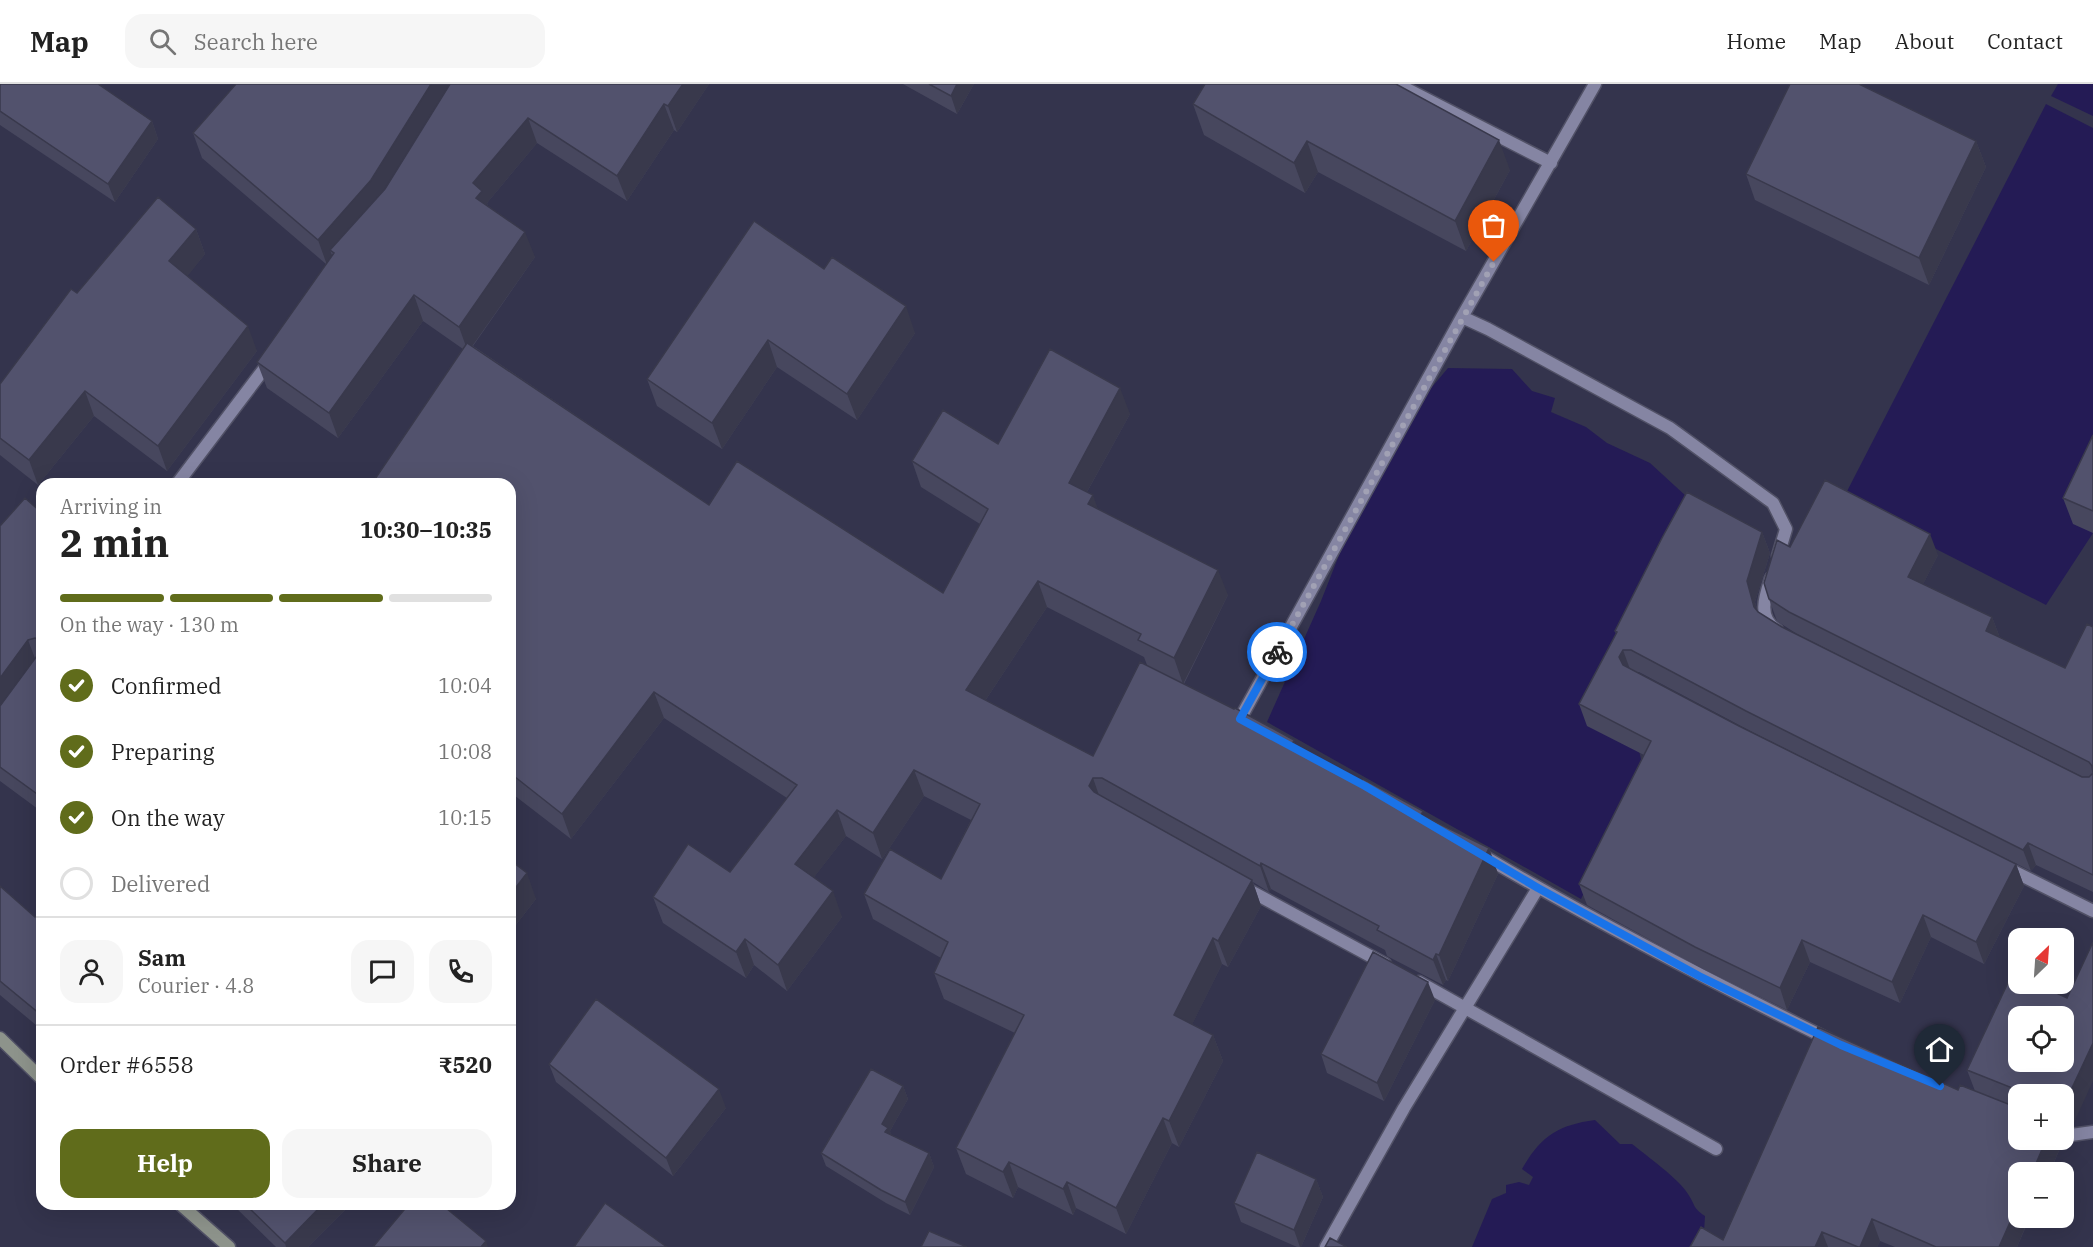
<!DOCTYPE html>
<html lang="en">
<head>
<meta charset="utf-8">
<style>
	body { margin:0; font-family:"IBM Plex Serif",serif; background:#f6f6f6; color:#222; height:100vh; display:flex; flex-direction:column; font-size:22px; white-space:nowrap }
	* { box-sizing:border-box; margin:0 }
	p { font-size:20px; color:#767676 }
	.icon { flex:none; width:33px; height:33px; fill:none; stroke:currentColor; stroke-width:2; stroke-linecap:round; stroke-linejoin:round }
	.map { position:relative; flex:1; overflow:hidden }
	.drawer { position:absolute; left:36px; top:394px; width:480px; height:732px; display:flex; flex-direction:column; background:#fff; border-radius:18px; box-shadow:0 6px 24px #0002 }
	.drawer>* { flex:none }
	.needle { width:39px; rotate:25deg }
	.controls { position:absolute; left:2008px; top:844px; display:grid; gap:12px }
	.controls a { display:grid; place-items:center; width:66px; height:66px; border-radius:12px; background:#fff; box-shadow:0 6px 24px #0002; font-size:30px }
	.pin { position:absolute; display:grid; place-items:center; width:51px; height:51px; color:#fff; margin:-62px -26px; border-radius:50% 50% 50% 0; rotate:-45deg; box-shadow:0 0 6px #0007 }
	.pin .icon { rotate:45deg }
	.courier { position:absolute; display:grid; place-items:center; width:60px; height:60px; margin:-30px; border:4px solid #1a73e8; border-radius:50%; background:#fff; color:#222; box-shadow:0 2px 8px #0007 }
	.summary em { font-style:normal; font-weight:700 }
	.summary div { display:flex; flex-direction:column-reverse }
	.summary { display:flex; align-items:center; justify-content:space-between; height:102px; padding:0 24px }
	h1 { font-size:39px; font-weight:700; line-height:45px }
	.bar { display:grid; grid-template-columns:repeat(4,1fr); gap:9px 6px; align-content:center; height:72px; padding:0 24px }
	.bar i { height:8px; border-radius:4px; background:#e0e0e0 }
	.bar .selected { background:#606c1b }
	.bar p { grid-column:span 4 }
	.line { display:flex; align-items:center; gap:15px; padding:0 24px; border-top:2px solid #e0e0e0 }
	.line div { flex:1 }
	.round { display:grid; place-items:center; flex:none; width:63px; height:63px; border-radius:18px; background:#f6f6f6 }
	ol { padding:0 24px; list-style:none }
	li { display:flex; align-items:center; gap:18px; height:66px }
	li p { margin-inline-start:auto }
	li .icon { padding:6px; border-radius:50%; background:#606c1b; color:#fff; stroke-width:4 }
	li:last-child { color:#767676 }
	li i { width:33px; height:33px; border:3px solid #e0e0e0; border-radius:50% }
	.primary-button { display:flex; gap:12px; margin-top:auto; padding:12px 24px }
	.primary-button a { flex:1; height:69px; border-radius:18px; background:#606c1b; color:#fff; font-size:24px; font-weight:700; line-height:69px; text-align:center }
	.primary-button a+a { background:#f6f6f6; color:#222 }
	header { display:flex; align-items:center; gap:36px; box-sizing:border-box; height:84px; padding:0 30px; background:#fff; border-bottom:2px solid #e0e0e0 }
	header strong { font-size:28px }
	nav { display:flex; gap:33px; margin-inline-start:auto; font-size:21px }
	.search { width:420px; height:54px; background:#f6f6f6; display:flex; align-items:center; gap:15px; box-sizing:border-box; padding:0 21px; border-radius:18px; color:#767676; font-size:22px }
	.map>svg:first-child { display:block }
	.water { fill:#241b55 }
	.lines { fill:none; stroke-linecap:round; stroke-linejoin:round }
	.street-casing { stroke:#515166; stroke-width:15 }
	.secondary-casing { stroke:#515166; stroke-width:15 }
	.street { stroke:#8585a3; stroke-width:12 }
	.secondary { stroke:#8d938b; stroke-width:12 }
	.wall { fill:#47475e; fill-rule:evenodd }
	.shaded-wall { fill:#39394c }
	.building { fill:#52526d; stroke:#39394c; stroke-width:1.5; fill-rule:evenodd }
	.done { stroke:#a1a1b4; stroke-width:6; stroke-dasharray:0 10.8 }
	.route { stroke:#1a73e8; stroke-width:8 }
</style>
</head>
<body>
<header>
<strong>Map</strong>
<div class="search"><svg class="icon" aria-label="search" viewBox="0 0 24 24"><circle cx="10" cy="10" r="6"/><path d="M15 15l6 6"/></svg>Search here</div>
<nav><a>Home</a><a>Map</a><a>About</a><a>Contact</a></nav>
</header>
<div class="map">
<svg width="2093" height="1163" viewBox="0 0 2093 1163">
	<rect width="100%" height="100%" fill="#34344d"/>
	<!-- water -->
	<path class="water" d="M2058,0H2093V32L2051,12Z
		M2046,20L2093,44V449L2046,521L1842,417Z
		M1448,284L1512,285L1532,307L1555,314L1551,328L1586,343L1607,359L1650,379L1699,424L1623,597L1643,684L1581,815L1267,638L1321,517L1364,408L1406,334Z
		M1595,1036L1620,1060H1632C1647,1072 1679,1095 1688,1110C1696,1122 1692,1123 1705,1132L1704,1148L1720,1163H1472L1492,1115L1506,1109V1101L1519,1098L1529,1101L1533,1093L1522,1085C1541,1052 1558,1041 1595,1036Z"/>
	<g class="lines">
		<defs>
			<path id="street" d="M1397,0L1551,79
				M1462,233L1488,245L1670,344L1773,419L1786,445L1778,472
				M177,400L270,277
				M1771,494C1765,512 1757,534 1777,546
				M1240,635L1462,233L1595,0
				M1480,770C1594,837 1712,898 1830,956
				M2005,783L2093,827
				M1245,804L1385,880
				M1419,898L1716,1065
				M2064,1052L2093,1048
				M1326,1163L1404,1024L1538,804"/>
			<path id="secondary" d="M0,954L42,995
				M180,1120L229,1163"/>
		</defs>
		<!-- street casing -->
		<use href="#street" class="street-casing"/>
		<!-- secondary casing -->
		<use href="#secondary" class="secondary-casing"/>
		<!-- street -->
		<use href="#street" class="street"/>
		<!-- secondary -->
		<use href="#secondary" class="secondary"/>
	</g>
	<!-- wall -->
	<path class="wall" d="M0,0L152,37L158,55L115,118L0,41Z
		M236,0H709L677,48L674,46L627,117L537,59L487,119L488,122L535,173L473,262L709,421L943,509L980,440L921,403L912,377L998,360L1130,330L1087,408L1098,425L1228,511L1184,600L1298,666L1426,733L1489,764L1498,790L1448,897L1446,896L1443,901L1387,872L1385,866L1271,805L1269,808L1253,798L1261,822L1228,883L1222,880L1192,940L1213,951L1223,977L1179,1063L1172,1059L1126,1150L1076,1124L1073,1131L1018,1103L1013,1114L966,1090L956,1064L1015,949L944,915L934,889L941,874L873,835L864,810L941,795L971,736L924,712L882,775L846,752L814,793L842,833L787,907L754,881L746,894L663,839L653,813L730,788L787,714L664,634L571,755L510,708V400H374L373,398L463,265L423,237L338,354L267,304L257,278L326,180L202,74L193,49ZM1047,523L1144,573L1147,581L1093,672L985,617Z
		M903,0H974L957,30Z
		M1193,20L1510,86L1466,167L1318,88L1305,109L1204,51Z
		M1976,57L1986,83L1929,201L1755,116L1746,90Z
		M196,145L205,170L187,192L257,267L167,387L94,332L38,401L0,371V300L77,209Z
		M824,185L915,249L857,336L777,283L722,365L657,322L647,295Z
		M2093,351V449L2073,440L2063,414Z
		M42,429V728L0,697V442Z
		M1762,448L1770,469L1755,518L1758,528L1782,543L2082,693H2083L1797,550L1777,537L1769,515L1790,463L1938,471L1923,500L1992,533L2000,554L2065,584L2093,543V808L2036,781L2031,787L1754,649L1639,588H1636L1739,642L2016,780L2024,802L1984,880L1931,853L1900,919L1810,878L1787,926L1703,885L1587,821L1579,800L1644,671L1587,642L1579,620L1616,550L1615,547Z
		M510,776L536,815L515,842L510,838Z
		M0,802L35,833L42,836V946L0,911Z
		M2067,914L2072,1043L2064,1044V1011L2019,1056H2060L2062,1060L2017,1163H1895L1880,1157L1877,1163H1690L1723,1156L1958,1006L1975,1007L1967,986Z
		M1435,916L1384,1017L1327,989L1321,970Z
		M549,980L726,1024L673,1092L556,998Z
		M903,1002L908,1015L890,1047L891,1051L929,1069L934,1083L910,1131L886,1119L826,1082L821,1069Z
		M1316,1095L1323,1113L1301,1163H1297L1241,1138L1234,1119Z
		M232,1120H351L308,1163H276Z"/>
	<!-- shaded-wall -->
	<path class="shaded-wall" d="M431,0H456L380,121L334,169L330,166L333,174L327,181L318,156Z
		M683,0H709L677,48L668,22Z
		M957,0H974L957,30L951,12Z
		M664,20L674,46L627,117L617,92Z
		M528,34L537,59L487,119L492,133L476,114L473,99Z
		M152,37L158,55L115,118L108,100Z
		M1499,56L1510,86L1466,167L1455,137Z
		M1307,57L1318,88L1305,109L1294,79Z
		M1976,57L1986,83L1929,201L1919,174Z
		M196,145L205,170L179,203L169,177Z
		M525,148L535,173L468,268L459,243Z
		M414,211L423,237L338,354L329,329Z
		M906,222L915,249L857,336L847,310Z
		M248,242L257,267L167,387L158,362Z
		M768,256L777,283L722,365L712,339Z
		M1120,304L1130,330L1078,424L1069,399Z
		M85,307L94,332L38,401L29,376Z
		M1093,411L1102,437L1088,420Z
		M1762,448L1770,469L1755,518L1762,544L1754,523L1747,497Z
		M1930,450L1938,471L1916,514L1908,493Z
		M1218,486L1228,511L1183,600L1174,574Z
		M1038,497L1047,523L975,632L966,606Z
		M1992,533L2000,554L1986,547Z
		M28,556L36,577L0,624V594Z
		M1623,566L1631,588L1627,595L1619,573Z
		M654,608L664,634L571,755L562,730Z
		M1294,656L1304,682L1291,663Z
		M914,686L924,712L882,775L873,749Z
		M1093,694L1102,720L1089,702Z
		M837,726L846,752L805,805L795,780Z
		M2028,759L2036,781L2031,787L2023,766Z
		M1489,764L1498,790L1448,897L1439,871Z
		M1261,779L1271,805L1269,808L1260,782Z
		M2016,780L2024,802L1984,880L1976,858Z
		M527,789L536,815L515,842L510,828V811Z
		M1252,796L1261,822L1228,883L1218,857Z
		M833,807L842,833L787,907L778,881Z
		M1923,831L1931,853L1900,919L1892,898Z
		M1213,854L1222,880L1184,957L1174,931Z
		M745,855L754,881L746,894L736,868Z
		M1802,856L1810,878L1787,926L1780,904Z
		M1436,870L1446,896L1443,901L1433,876Z
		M1428,898L1435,916L1384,1017L1377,999Z
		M1213,951L1223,977L1179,1063L1169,1037Z
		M2093,959V997L2072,1043L2064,1021Z
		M510,963L512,969L510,973Z
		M903,1002L908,1015L890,1047L893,1057L887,1052L882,1040Z
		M719,1005L726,1024L673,1092L666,1074Z
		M1163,1034L1172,1059L1126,1150L1116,1124Z
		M2046,1056H2060L2062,1060L2049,1089H2032Z
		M929,1069L934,1083L910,1131L905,1118Z
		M1009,1078L1018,1103L1013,1114L1003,1088Z
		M1316,1095L1323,1113L1301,1163H1300L1294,1146Z
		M1067,1098L1076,1124L1073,1131L1063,1105Z
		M2019,1118V1134H2029L2017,1163H1999Z
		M323,1120H351L308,1163H286L285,1159Z
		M1872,1135L1880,1157L1877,1163H1860Z
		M1822,1148L1828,1163H1815Z
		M486,1157L488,1163H481Z"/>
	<!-- building -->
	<path class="building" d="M0,0H98L152,37L108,100L0,27Z
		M236,0H431L371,96L318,156L193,49Z
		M450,0H683L668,22L664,20L617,92L528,34L473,99L482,107L476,114L525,148L459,243L414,211L329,329L257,278L334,169L330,166L385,105Z
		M929,0H957L951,12Z
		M1205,0H1396L1499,56L1455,137L1307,57L1294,79L1193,20Z
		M1790,0H1859L1976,57L1919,174L1746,90Z
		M158,113L196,145L169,177L248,242L158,362L85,307L29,376L0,354V300L71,205L77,209Z
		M754,137L824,185L832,173L906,222L847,310L768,256L712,339L647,295Z
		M467,259L709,421L737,377L943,509L988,425L912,377L943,326L998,360L1050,265L1120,304L1069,399L1093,411L1088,420L1218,486L1174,574L1138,556L1141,550L1038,497L966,606L1093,672L1140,578L1234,625L1235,624L1294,656L1291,663L1362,697L1363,695L1423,727L1421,731L1489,764L1439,871L1436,870L1433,876L1377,846L1379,842L1261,779L1260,782L1102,694H1093L1089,702L1094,708L1252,796L1218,857L1213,854L1174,931L1213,951L1169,1037L1163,1034L1116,1124L1067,1098L1063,1105L1009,1078L1003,1088L956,1064L1024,931L934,889L948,858L864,810L890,765L941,795L980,720L914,686L873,749L837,726L795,780L833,807L778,881L745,855L736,868L653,813L688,760L730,788L797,701L654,608L562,730L510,689V400H377L373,398Z
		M2093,351V427L2063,414Z
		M1825,396L1930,450L1908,493L1992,533L1986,547L2065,584L2087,540L2093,543V791L2028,759L2023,766L1746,627L1631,566H1623L1619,573L1623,581L1739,642L2016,780L1976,858L1923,831L1892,898L1802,856L1780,904L1695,863L1579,800L1651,657L1579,620L1617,548L1615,547L1662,454L1687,408L1762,448L1747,497L1754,523L1758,528L1782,543L2082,693H2089L2093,689L2092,682L2089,678L1789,528L1769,515L1764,499L1777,456L1790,463Z
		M25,414L42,429V560L40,556L35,554L28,556L0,594V442Z
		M42,565V710L40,712L0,683V622Z
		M510,776L527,789L510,811Z
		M0,802L35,833L37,831L42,836V929L40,930L0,897Z
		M2093,858V959L2064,1021V1011L2019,1012L2015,1005L1967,986L2013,888L2019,891V900H2037L2067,914ZM2019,933H2064V978H2019Z
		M1373,868L1428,898L1377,999L1321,970Z
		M596,915L719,1005L666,1074L549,980Z
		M1818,943L1958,1006L1960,1001L2008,1020L2016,1019L2019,1013V1056H2046L2032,1089H2019V1118L1999,1163H1936L1872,1135L1860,1163H1858L1822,1148L1815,1163H1690L1701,1143L1723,1156Z
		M871,985L903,1002L882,1040L888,1044L885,1048L929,1069L905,1118L881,1106L821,1069Z
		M1257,1068L1316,1095L1294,1146L1234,1119Z
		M605,1119L667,1163H574Z
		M245,1120H323L285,1159Z
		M409,1120H441L486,1157L481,1163H373Z
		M929,1147L967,1163H921Z
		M1330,1154L1347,1163H1325Z"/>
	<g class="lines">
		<!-- done -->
		<path class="done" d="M1277,568L1494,178"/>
		<!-- route -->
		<path class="route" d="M1277,568L1240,635L1365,702L1538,804L1699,892L1841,961L1940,1002"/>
	</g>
</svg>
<div class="controls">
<a><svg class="needle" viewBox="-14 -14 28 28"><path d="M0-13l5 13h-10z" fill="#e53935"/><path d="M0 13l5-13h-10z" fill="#767676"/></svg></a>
<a><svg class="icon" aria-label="locate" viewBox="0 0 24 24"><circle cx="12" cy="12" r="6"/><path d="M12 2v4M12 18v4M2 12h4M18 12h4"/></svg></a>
<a>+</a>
<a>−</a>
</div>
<div class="pin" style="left:1494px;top:178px;background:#ea580c"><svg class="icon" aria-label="bag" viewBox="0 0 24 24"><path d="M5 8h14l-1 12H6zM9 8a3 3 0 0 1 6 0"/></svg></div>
<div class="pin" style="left:1940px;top:1002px;background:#1f2937"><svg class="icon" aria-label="home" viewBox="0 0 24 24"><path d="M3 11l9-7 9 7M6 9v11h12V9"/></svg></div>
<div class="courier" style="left:1277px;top:568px"><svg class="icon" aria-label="bike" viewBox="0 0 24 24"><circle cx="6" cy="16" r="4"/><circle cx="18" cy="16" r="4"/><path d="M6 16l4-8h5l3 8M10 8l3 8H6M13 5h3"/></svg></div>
<section class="drawer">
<div class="summary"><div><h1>2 min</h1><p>Arriving in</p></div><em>10:30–10:35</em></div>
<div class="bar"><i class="selected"></i><i class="selected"></i><i class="selected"></i><i></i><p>On the way · 130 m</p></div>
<ol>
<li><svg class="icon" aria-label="check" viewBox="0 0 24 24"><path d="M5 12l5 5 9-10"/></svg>Confirmed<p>10:04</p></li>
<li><svg class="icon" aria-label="check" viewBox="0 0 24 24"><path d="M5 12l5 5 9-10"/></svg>Preparing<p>10:08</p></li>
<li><svg class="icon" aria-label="check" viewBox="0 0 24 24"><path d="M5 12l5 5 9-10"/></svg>On the way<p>10:15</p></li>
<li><i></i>Delivered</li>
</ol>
<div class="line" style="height:108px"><a class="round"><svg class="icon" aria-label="person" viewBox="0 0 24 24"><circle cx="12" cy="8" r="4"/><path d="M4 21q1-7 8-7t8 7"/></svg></a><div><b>Sam</b><p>Courier · 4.8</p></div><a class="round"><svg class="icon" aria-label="chat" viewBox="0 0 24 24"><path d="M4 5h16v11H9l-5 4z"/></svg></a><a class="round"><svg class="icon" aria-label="phone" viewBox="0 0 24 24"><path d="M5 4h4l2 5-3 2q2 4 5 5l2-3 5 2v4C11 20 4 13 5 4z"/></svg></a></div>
<div class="line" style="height:78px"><div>Order #6558</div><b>₹520</b></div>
<div class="primary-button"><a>Help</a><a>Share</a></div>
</section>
</div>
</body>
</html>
